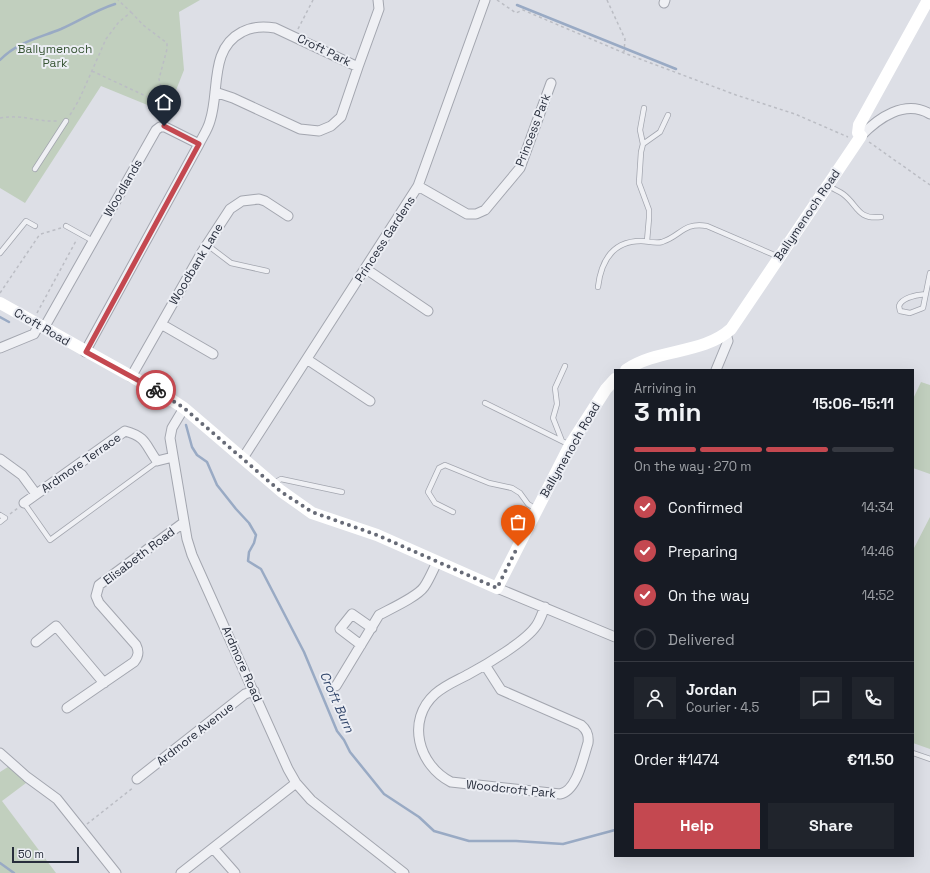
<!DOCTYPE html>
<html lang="en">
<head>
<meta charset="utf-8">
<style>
	body { margin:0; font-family:"Space Grotesk",sans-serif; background:#20242c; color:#f1f3f6; height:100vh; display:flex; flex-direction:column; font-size:15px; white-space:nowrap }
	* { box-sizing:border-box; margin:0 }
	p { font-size:13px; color:#9ea1a6 }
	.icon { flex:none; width:22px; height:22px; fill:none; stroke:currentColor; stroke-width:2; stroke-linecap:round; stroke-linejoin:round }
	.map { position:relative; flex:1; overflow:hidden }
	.panel { position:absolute; left:614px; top:369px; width:300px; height:488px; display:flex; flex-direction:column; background:#171b24; border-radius:0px; box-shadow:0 4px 16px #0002 }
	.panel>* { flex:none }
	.scale { position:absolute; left:12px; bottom:10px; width:67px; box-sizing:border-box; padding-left:4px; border:2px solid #272d3b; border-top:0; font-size:11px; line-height:14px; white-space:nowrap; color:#272d3b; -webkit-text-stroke:3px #eceef4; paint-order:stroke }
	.pin { position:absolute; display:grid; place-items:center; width:34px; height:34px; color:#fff; margin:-41px -17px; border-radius:50% 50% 50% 0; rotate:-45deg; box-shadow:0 0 4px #0007 }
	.pin .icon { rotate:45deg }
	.courier { position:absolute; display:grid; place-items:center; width:40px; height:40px; margin:-20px; border:3px solid #c44850; border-radius:50%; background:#fff; color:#222; box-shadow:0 1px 5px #0007 }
	.headline em { font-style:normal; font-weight:600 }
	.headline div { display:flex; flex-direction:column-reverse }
	.headline { display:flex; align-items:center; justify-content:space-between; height:68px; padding:0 20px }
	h1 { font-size:26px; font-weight:600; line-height:30px }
	.bar { display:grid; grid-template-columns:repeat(4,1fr); gap:6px 4px; align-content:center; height:48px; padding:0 20px }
	.bar i { height:5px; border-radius:3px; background:#363941 }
	.bar .current { background:#c44850 }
	.bar p { grid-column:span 4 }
	.line { display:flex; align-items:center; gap:10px; padding:0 20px; border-top:1px solid #363941 }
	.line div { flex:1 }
	.round { display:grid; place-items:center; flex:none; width:42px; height:42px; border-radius:0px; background:#20242c }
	ol { padding:0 20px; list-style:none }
	li { display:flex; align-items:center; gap:12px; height:44px }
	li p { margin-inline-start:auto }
	li .icon { padding:4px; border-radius:50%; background:#c44850; color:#fff; stroke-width:4 }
	li:last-child { color:#9ea1a6 }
	li i { width:22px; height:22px; border:2px solid #363941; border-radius:50% }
	.cta { display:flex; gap:8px; margin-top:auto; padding:8px 20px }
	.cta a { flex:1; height:46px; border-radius:0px; background:#c44850; color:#fff; font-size:16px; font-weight:600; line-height:46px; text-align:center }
	.cta a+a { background:#20242c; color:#f1f3f6 }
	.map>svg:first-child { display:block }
	.green { fill:#c1cfbe }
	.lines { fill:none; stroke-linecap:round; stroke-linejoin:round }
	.stream { stroke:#99aac4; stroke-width:2.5 }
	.lane-casing { stroke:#a3a6af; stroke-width:6 }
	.street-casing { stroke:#a3a6af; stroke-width:11 }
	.path { stroke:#bbbdc4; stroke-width:1.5; stroke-dasharray:3 3; stroke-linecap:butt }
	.lane { stroke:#eff0f4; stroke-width:4.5 }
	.street { stroke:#eff0f4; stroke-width:9 }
	.secondary { stroke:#fff; stroke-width:12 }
	.done { stroke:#676b77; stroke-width:4; stroke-dasharray:0 7.2 }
	.route { stroke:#c44850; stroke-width:5 }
	.labels { text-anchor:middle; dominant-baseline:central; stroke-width:4; stroke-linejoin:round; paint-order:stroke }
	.park-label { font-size:12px; fill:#395636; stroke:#eceef4 }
	.street-label { font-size:12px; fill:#272d3b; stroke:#eceef4 }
	.water-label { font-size:13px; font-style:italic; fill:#34486c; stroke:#eceef4 }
</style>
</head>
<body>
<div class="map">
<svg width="930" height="873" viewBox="0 0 930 873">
	<rect width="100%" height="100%" fill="#dddfe6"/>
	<!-- green -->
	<path class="green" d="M0,0H200L179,12L184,70L167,113L101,86L25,203L0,188Z
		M921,382L930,385V474L913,468V399Z
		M930,517V749L913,743V550Z
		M11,765L30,780L2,801L56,873H0V772Z"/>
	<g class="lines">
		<!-- stream -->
		<path class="stream" d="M517,5L676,69
			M0,60C17,42 39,38 61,29C79,21 96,10 115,4
			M0,317L9,322
			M186,425L192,447L197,455L207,462L217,485L236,509L249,523L256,535L254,543L249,552L248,561L261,569L304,652L337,731L344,740L350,752L384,794L419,817L434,831L469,841H516L563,844L615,830
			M0,863L14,873"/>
		<defs>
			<path id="lane" d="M643,144L640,130L644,108
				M35,169L66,121
				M829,186C833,189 839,191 843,194C858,205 857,220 881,217
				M66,226L93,241
				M647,241L649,218V210L639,183L641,152L643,144L660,132L668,115
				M206,244L231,263L267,271
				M0,253L26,221L35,226
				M598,287C601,262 612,241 641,241C648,241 655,244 662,242C681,236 683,222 707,226L779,257
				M926,294C917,295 902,297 899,306L900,311L910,313L923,308L930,273
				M485,403L570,445
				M562,441L553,418L557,404L555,388L565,366
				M274,483L281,479L342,492
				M24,503L50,540L158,461
				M453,512L435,503L428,492L439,468L445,465L489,483L512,488L520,493L528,504L536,509
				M0,515L5,518L0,522
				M913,753L930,759"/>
			<path id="street" d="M664,3L665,0
				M358,67L379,9L378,0
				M861,136C878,118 905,99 930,114
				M199,144C203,136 208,129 210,121C220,91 209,49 242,32C253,26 263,26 275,28L358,67L341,117L331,126L319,131L300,129L233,98L215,92
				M418,186L467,214H476L485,210L520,168L551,83
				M366,269L428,311
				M161,324L213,354
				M44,328L156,130L160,127H165L199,144L85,352
				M0,348L34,334L39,325
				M308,360L370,401
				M716,370L728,341L726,333
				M131,377L202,252L230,209L242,201L259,199L265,201L288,216
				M184,408L172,428L170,438L187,539L192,555L288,769L296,783L311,800L404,873
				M243,458L418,186L485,0
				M0,459L22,475L36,494
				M24,503L125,431C147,437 145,445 157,461L173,457
				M497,588L615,637
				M36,642L56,626L104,683
				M361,645L340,629L352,614L372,628
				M485,665L501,690L581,725C587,730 589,735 588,743C583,758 577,791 560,794L451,782C418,765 406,720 435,694C445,685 458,680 469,674C486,665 526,641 536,626C540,621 542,613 545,607
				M336,686L379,615C390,609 417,597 424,587C429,580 433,570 437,562
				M67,708L134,662C139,656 139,651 136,645L99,603L96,596L99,585L183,523
				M0,753L27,777L57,799L116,873
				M137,779L245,694L254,691
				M213,848L235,873
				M181,873L296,783"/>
		</defs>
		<!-- lane casing -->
		<use href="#lane" class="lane-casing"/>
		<!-- street casing -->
		<use href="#street" class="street-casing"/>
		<!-- path -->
		<path class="path" d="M497,0L516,13L523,10L624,53L736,95L795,114L848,137
			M607,0L625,39L624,52
			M131,12L143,25L167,43V49L159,79L165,105
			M298,29L313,0
			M92,71L165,105L163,119
			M70,115L79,100L106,39L118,23L131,12L118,0
			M0,118C24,114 35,122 57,121
			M869,142L930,185
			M41,234L61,228
			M0,293L40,234
			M37,313L77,239
			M10,514L18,508
			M87,824L134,787"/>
		<!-- lane -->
		<use href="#lane" class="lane"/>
		<!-- street -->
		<use href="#street" class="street"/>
		<!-- secondary -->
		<path class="secondary" d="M0,303L161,393L184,408L281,491L312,513L377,535L497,588L570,445L606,389L615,379
			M626,370C658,348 702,355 731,329L861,136L858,133L859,125L928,0"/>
	</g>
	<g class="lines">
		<!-- done -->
		<path class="done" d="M156,390L184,408L280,491L312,512L377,535L497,588L518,546"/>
		<!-- route -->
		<path class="route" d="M156,390L86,352L199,144L164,126"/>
	</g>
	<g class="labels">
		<!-- park labels -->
		<g class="park-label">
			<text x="55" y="49">Ballymenoch<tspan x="55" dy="14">Park</tspan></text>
		</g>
		<!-- street labels -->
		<g class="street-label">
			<text transform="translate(324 50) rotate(26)">Croft Park</text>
			<text transform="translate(533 130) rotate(-69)">Princess Park</text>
			<text transform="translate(123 188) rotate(-60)">Woodlands</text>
			<text transform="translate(807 215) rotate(-56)">Ballymenoch Road</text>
			<text transform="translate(385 239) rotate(-57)">Princess Gardens</text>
			<text transform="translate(196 264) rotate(-59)">Woodbank Lane</text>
			<text transform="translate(42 327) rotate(30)">Croft Road</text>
			<text transform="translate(570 450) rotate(-60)">Ballymenoch Road</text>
			<text transform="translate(81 463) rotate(-35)">Ardmore Terrace</text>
			<text transform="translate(139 556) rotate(-37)">Elisabeth Road</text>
			<text transform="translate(242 664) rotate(66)">Ardmore Road</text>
			<text transform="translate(195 734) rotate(-38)">Ardmore Avenue</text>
			<text transform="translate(511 789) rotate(6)">Woodcroft Park</text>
		</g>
		<!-- water labels -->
		<g class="water-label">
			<text transform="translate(337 702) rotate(66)">Croft Burn</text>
		</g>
	</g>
</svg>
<div class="scale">50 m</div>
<div class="pin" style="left:518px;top:546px;background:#ea580c"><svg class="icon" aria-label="bag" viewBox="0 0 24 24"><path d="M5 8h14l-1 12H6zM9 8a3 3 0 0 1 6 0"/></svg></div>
<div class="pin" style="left:164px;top:126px;background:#1f2937"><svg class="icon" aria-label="home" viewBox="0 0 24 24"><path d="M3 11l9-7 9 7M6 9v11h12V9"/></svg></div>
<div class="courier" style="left:156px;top:390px"><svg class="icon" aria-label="bike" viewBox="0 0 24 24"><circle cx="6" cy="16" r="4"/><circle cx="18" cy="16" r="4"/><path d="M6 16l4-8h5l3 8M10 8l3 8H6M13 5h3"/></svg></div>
<section class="panel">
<div class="headline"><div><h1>3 min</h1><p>Arriving in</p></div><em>15:06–15:11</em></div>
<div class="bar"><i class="current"></i><i class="current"></i><i class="current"></i><i></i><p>On the way · 270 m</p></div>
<ol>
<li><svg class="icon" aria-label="check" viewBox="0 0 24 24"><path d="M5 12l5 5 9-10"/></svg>Confirmed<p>14:34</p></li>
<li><svg class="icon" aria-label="check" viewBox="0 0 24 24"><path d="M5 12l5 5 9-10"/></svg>Preparing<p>14:46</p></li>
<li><svg class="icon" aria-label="check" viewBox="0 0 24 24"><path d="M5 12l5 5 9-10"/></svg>On the way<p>14:52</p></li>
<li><i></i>Delivered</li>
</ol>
<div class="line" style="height:72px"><a class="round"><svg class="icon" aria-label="person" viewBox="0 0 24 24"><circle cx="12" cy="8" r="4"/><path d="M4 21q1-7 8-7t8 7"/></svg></a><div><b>Jordan</b><p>Courier · 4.5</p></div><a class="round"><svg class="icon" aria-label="chat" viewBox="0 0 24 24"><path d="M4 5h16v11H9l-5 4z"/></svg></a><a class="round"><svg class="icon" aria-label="phone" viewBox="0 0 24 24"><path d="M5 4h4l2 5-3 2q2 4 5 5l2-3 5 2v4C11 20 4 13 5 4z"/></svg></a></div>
<div class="line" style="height:52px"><div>Order #1474</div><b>€11.50</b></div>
<div class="cta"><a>Help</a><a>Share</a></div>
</section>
</div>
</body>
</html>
